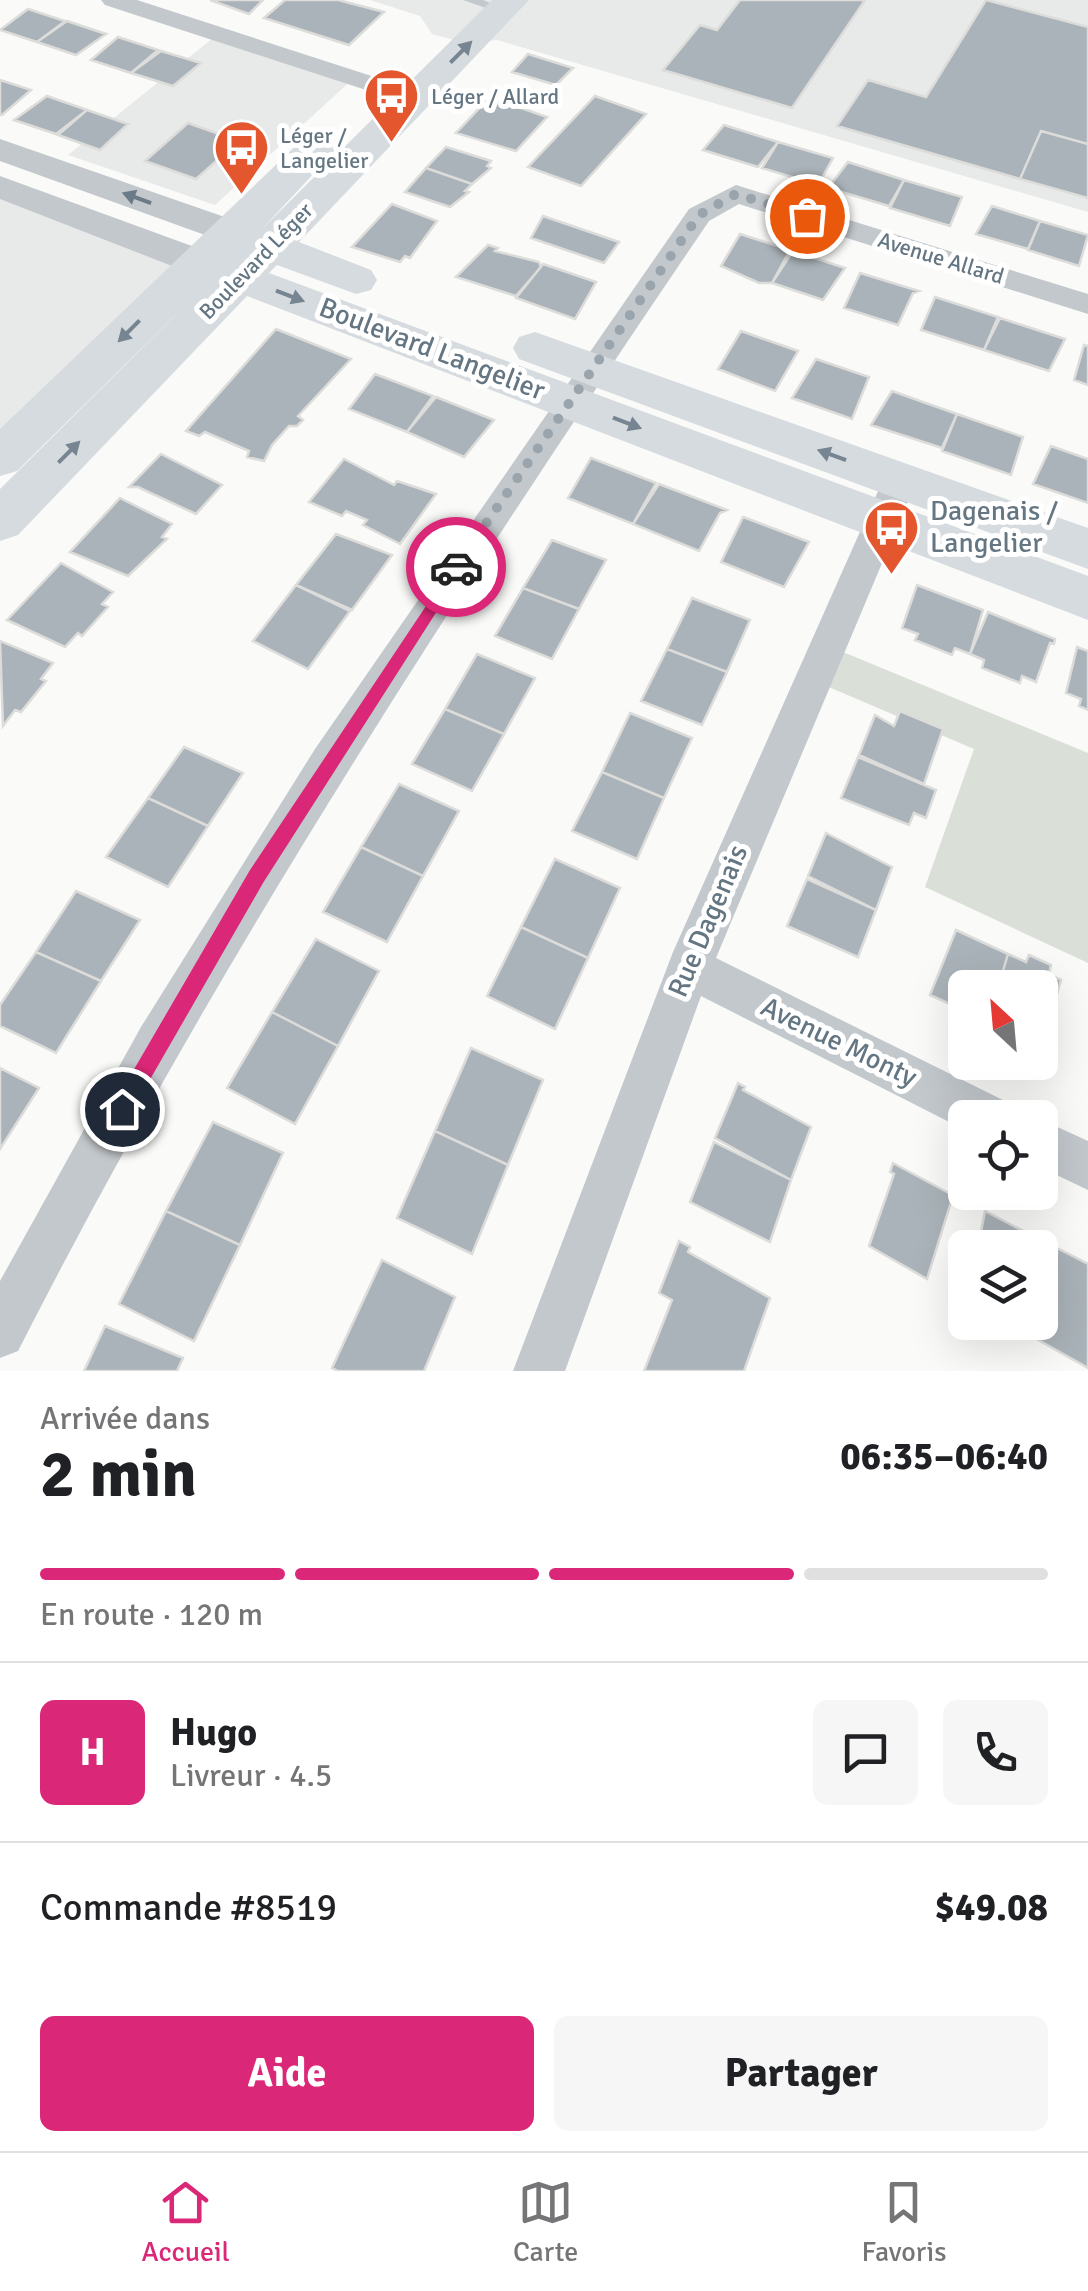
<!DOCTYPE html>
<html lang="fr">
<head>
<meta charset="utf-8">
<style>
	body { margin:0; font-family:Signika,sans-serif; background:#f6f6f6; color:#202124; height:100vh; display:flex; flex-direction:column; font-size:38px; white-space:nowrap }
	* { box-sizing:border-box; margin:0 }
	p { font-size:32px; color:#757577 }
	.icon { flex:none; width:55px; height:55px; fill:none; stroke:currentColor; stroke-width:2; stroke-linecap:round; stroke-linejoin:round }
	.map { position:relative; height:1371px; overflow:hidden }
	.panel { display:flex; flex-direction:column; background:#fff; flex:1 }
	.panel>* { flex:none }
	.needle { width:65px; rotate:334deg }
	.controls { position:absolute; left:948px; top:970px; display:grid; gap:20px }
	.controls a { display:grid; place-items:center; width:110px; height:110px; border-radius:15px; background:#fff; box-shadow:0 10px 40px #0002; font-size:50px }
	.pin { position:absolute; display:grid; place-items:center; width:85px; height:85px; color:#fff; margin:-42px; border:5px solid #fff; border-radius:50%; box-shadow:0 2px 10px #0007 }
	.courier { position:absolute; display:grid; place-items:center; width:100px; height:100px; margin:-50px; border:8px solid #db2777; border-radius:50%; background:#fff; color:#222; box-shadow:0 2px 12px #0007 }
	.summary em { font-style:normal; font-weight:700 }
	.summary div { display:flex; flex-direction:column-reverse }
	.summary { display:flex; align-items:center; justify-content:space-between; height:170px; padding:0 40px }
	h1 { font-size:65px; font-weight:700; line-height:75px }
	.bar { display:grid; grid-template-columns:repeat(4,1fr); gap:15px 10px; align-content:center; height:120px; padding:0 40px }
	.bar i { height:12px; border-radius:8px; background:#e0e0e0 }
	.bar .active { background:#db2777 }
	.bar p { grid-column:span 4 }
	.line { display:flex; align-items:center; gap:25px; padding:0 40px; border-top:2px solid #e0e0e0 }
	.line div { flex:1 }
	.round { display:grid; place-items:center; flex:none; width:105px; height:105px; border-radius:15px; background:#f6f6f6 }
	.cta { display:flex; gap:20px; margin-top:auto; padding:20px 40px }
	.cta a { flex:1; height:115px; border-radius:15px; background:#db2777; color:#fff; font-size:40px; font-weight:700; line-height:115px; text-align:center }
	.cta a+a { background:#f6f6f6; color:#202124 }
	.tab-bar { display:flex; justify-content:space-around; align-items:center; height:140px; border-top:2px solid #e0e0e0; background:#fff; font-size:28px; color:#757577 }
	.tab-bar a { display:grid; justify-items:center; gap:5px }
	.tab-bar .active { color:#db2777 }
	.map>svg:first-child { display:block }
	.built { fill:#e8e9e9 }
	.green { fill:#dadfd7 }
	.building { fill:#aab3b9; stroke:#dcdcda; stroke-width:2.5 }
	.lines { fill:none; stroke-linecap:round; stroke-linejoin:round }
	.service { fill:#c3c8cc; fill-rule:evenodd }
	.minor { fill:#c3c8cc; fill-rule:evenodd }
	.tertiary { fill:#c3c8cc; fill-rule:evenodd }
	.secondary { fill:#d6dbdf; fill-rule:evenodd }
	.oneway { fill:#768591 }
	.oneway2 { fill:#6a7a87 }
	.route { fill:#db2777 }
	.done { stroke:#99a4ac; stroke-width:10; stroke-dasharray:0 18 }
	.labels { text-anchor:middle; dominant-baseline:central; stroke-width:10; stroke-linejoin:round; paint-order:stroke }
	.far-poi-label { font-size:22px; fill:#657683; stroke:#fff; text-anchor:start }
	.far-street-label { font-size:22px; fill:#657683; stroke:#fff }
	.street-label { font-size:28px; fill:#657683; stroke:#fff }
	.poi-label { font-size:28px; fill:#657683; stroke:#fff; text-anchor:start }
</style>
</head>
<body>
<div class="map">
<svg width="1088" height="1371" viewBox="0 0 1088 1371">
	<rect width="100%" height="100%" fill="#fafaf8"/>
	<!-- built -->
	<path class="built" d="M370,0H1088V212L497,40L469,44L432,34L420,16Z
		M219,33L354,78L215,205L68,155Z
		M0,188L198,262L0,463Z"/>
	<!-- green -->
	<path class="green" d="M826,645L1088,753V963L925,887L974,749L810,679Z"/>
	<!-- building -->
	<path class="building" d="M210,0H263L249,14Z
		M285,0H338L384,12L349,45L264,18Z
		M740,0H865L792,108L663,70L700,25L717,30Z
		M986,0L1088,27V144L1041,131L1020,179L837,126L868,80L926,97Z
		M28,9L65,21L64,22L37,42L0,30Z
		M67,21L106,34L76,55L37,42Z
		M118,37L158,50L131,73L91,60Z
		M161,51L201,63L173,86L131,73Z
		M528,54L573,68L556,85L512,72Z
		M0,80L31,90L2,115H0Z
		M47,96L87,110L56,134L14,120Z
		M595,96L646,114L581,186L528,167Z
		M490,97L547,117L516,151L456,133Z
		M87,110L128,124L100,150L58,135Z
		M188,123L239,141L196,179L145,161Z
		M724,125L778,142L758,167L703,150Z
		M1041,131L1088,144V198L1020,179Z
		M778,142L833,158L818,185L762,168Z
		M446,147L491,161L487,166L491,168L472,184L426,168Z
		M848,162L904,180L889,206L828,188Z
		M426,168L472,184L465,191L469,192L450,207L405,192Z
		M904,180L962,197L950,226L890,208Z
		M392,204L437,221L410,258L405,256L400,262L352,247Z
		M992,206L1040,221L1028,249L976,234Z
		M543,216L619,242L604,263L531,238Z
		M1040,221L1088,235L1079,266L1028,250Z
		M740,234L790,250L772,283H759L721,266Z
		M488,245L498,248L495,251L539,262L541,267L516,296L456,277Z
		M793,251L845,268L823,300L772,283Z
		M543,264L596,282L575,319L516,298Z
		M860,273L919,291L913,293L898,325L844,308Z
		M935,297L998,317L984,350L921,330Z
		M1000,318L1065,339L1049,371L984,350Z
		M276,329L351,359L298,416L303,420L297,426H289L272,445L264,461L247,457L249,451L205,432L199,436L186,431Z
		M741,331L798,351L775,391L718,369Z
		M1084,345L1088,346V385L1074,380Z
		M816,359L869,377L852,419L792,398Z
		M375,374L433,396L407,432L349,409Z
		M892,391L957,414L942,448L871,425Z
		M436,397L494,420L464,457L407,432Z
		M957,414L1023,437L1011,475L942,451Z
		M1051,446L1088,459V503L1033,484Z
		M161,454L222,485L196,514L138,487H129Z
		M591,458L656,483L633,524L568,498Z
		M344,459L394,485L397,481L436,494L400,544L363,525L367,520L346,511L342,516L309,502Z
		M659,484L727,510L720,513L699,551L633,524Z
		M120,498L172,524L162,537L167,539L128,576L70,552Z
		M743,517L809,542L784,587L721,562Z
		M336,534L392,555L352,610L296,585Z
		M552,540L606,560L579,609L523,588Z
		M61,563L113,592L102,604L108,607L82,636L78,633L65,647L7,620Z
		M296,585L350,611L308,669L253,641Z
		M917,585L983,610L970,654L955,648L952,655L915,640L918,634L902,628Z
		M523,588L579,609L552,659L495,636Z
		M692,598L750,620L727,672L667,649Z
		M988,612L1055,639L1054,644L1050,643L1036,682L1022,676L1020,683L982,668L984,660L970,654Z
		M0,641L53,663L41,679L46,681L21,712L15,710L3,726Z
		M1077,647L1088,651V710L1079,706L1081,699L1066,693Z
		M667,649L727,672L702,725L641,701Z
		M477,654L535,678L504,734L445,709Z
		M445,709L504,734L472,791L412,764Z
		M900,711L943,729L924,784L859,755L875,715L894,726Z
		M630,713L692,738L664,798L602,772Z
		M184,747L243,773L208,826L148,798Z
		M858,757L936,790L926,818L914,813L909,825L841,798Z
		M602,772L664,798L637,859L572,831Z
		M399,784L459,811L423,876L361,847Z
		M148,798L208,826L168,887L106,857Z
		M826,833L892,867L876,910L808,876Z
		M361,847L423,876L387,942L323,912Z
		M555,859L620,888L588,958L521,927Z
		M807,879L876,910L858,957L787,926Z
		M76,891L140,920L101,981L36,952Z
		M521,927L588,958L555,1029L487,996Z
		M956,930L1008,954L998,988H965V1011L930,995Z
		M316,939L379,971L338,1046L272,1012Z
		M36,952L101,981L56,1053L0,1026V1005Z
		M1008,954L1026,962L1029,955L1051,965L1049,974L1061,980L1044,1041L1046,1051L1040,1048V988H998Z
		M272,1012L338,1046L295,1124L227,1088Z
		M471,1048L543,1080L508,1165L435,1131Z
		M0,1068L39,1088L0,1149Z
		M738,1083L745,1087L743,1090L811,1127L791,1180L715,1138Z
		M213,1122L283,1153L240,1245L166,1211Z
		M435,1131L508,1165L472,1254L397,1218Z
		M714,1142L791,1180L770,1242L690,1202Z
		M893,1163L958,1198L955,1205L951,1202L927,1279L869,1246L894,1174L890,1172Z
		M166,1211L240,1245L194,1341L119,1304Z
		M985,1211L1046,1243L1040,1279V1248H978Z
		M679,1241L690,1247L688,1252L770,1298L744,1371H644L672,1300L659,1293Z
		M1051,1245L1088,1264V1368L1026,1333L1029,1322H1040V1279Z
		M382,1260L455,1297L424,1371H338L332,1368Z
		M105,1326L183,1358L177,1371H84Z"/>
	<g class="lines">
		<!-- service -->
		<path class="service" d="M463,0H483L509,10L503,14Z"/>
		<!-- minor -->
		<path class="minor" d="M101,0H137L424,93L428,98L424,103H406L105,5Z
			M736,185L1088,294V314L739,204L709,221C460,588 219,956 18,1351L0,1358V1281L141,1027L315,749L689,209Z
			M900,467L912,471L917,480L716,958L1007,1102L1014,1118H965V1130L701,996L565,1371H513L673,952L883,480L888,471Z
			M1040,1119L1088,1141V1190L1040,1167Z"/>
		<!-- tertiary -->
		<path class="tertiary" d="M0,139L242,223L247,231L242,239H216L0,161Z
			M0,176L211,253L216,262L211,271L198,274L185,271L0,199Z"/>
		<!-- secondary -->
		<path class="secondary" d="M492,0H529L299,242L371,270L377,280L371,290L356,294L277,265L269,273L1088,576V620L247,296L18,535L0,541V489L209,282L17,471L0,476V429L304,138H332L337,146L332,154L262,229Z
			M535,332L1088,528V569L519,359L513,348L519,337Z"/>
	</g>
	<!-- one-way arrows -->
	<defs><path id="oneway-solid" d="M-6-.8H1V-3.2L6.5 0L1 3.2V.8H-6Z" transform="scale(2.5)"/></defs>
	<g class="oneway">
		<use href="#oneway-solid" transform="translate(461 52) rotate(-45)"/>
		<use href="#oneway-solid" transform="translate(290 296) rotate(21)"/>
		<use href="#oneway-solid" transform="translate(129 331) rotate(135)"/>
		<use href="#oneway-solid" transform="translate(627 423) rotate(21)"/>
		<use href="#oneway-solid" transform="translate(69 452) rotate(-45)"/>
		<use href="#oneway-solid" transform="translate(832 455) rotate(-160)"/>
	</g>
	<use class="oneway2" href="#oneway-solid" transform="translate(137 198) rotate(-160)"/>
	<!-- route -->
	<path class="route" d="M456,561L464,567L462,572L263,883L129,1116H115V1102L250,870Z"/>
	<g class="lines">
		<!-- done -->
		<path class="done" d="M456,567L699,215L736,194L807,216"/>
	</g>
	<!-- icons -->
	<defs>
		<symbol id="bus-pin" viewBox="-11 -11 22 30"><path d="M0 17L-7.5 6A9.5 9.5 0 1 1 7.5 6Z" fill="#e4572e" stroke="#fff"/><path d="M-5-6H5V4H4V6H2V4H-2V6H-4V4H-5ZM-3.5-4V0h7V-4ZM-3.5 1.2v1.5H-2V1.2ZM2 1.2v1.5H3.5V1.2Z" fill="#fff"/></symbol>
	</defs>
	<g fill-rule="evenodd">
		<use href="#bus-pin" x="360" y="64" width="63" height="86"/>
		<use href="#bus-pin" x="210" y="116" width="63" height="86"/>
		<use href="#bus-pin" x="860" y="496" width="63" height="86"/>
	</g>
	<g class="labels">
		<!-- far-poi labels -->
		<g class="far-poi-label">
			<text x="431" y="96">Léger / Allard</text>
			<text x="280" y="135">Léger /<tspan x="280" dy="25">Langelier</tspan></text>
		</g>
		<!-- far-street labels -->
		<g class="far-street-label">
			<text transform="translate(941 258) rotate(17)">Avenue Allard</text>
			<text transform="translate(256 261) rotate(-46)">Boulevard Léger</text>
		</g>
		<!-- street labels -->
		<g class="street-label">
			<text transform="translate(432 349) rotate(21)">Boulevard Langelier</text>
			<text transform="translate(708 921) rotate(-67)">Rue Dagenais</text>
			<text transform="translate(839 1042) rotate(26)">Avenue Monty</text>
		</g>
		<!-- poi labels -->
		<g class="poi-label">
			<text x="930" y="511">Dagenais /<tspan x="930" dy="32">Langelier</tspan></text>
		</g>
	</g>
</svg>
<div class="controls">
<a><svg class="needle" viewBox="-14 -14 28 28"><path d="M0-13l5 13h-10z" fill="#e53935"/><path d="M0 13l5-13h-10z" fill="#757577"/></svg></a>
<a><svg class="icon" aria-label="locate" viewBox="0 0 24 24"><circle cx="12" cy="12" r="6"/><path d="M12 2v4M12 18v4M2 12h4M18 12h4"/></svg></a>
<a><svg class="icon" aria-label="layers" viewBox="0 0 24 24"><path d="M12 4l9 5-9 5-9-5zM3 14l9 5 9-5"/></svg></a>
</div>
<div class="pin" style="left:807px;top:216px;background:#ea580c"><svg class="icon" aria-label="bag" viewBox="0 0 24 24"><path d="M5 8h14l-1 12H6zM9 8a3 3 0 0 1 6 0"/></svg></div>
<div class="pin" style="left:122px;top:1109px;background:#1f2937"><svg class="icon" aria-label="home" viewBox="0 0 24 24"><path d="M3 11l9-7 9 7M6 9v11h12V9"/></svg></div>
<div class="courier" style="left:456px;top:567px"><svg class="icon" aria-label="car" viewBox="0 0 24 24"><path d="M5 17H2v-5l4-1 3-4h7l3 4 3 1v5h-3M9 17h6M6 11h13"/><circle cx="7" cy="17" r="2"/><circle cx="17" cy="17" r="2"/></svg></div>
</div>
<section class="panel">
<div class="summary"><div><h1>2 min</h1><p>Arrivée dans</p></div><em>06:35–06:40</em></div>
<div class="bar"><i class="active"></i><i class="active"></i><i class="active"></i><i></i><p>En route · 120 m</p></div>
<div class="line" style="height:180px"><b class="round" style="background:#db2777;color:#fff">H</b><div><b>Hugo</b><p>Livreur · 4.5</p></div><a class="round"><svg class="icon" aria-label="chat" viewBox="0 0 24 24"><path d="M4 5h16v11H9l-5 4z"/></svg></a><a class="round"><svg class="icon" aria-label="phone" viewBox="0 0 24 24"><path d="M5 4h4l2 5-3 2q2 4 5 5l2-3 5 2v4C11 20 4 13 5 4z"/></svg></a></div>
<div class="line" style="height:130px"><div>Commande #8519</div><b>$49.08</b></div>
<div class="cta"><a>Aide</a><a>Partager</a></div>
</section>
<nav class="tab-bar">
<a class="active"><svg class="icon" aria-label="home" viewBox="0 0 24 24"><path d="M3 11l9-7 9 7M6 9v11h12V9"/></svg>Accueil</a>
<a><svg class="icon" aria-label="map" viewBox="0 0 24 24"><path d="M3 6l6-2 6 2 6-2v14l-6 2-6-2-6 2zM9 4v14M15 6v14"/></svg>Carte</a>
<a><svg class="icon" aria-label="saved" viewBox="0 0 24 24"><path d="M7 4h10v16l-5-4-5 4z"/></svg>Favoris</a>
</nav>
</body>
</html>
